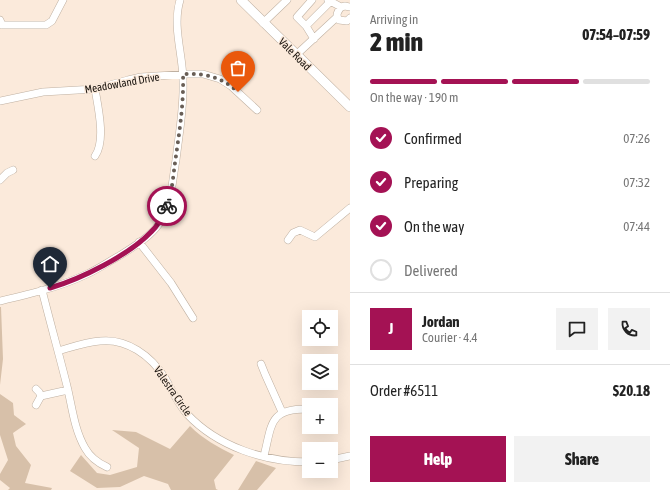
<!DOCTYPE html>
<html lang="en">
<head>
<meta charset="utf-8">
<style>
	body { margin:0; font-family:"Asap Condensed",sans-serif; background:#f2f2f2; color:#222; height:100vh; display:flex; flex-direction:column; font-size:15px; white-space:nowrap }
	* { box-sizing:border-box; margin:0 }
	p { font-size:13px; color:#767676 }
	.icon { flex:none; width:22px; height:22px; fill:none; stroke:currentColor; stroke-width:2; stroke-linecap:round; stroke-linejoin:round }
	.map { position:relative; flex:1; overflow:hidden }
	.details { display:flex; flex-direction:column; background:#fff; width:320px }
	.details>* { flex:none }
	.tools { position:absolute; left:302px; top:310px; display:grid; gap:8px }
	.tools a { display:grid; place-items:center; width:36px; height:36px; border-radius:0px; background:#fff; box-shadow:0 4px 16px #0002; font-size:20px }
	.pin { position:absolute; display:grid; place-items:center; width:34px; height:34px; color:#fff; margin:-41px -17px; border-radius:50% 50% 50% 0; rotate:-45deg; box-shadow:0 0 4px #0007 }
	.pin .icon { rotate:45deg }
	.courier { position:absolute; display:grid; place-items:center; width:40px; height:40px; margin:-20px; border:3px solid #a41254; border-radius:50%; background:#fff; color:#222; box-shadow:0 1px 5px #0007 }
	.summary em { font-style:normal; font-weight:800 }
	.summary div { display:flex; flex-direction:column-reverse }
	.summary { display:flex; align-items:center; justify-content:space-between; height:68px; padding:0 20px }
	h1 { font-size:26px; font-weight:800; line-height:30px }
	.bar { display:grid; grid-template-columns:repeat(4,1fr); gap:6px 4px; align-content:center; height:48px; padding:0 20px }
	.bar i { height:5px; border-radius:3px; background:#e0e0e0 }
	.bar .active { background:#a41254 }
	.bar p { grid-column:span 4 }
	.line { display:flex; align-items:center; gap:10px; padding:0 20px; border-top:1px solid #e0e0e0 }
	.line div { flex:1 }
	.round { display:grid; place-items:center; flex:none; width:42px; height:42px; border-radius:0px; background:#f2f2f2 }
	ol { padding:0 20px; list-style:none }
	li { display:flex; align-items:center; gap:12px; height:44px }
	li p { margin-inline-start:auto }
	li .icon { padding:4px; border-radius:50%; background:#a41254; color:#fff; stroke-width:4 }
	li:last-child { color:#767676 }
	li i { width:22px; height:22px; border:2px solid #e0e0e0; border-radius:50% }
	.cta { display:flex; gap:8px; margin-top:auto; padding:8px 20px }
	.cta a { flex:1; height:46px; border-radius:0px; background:#a41254; color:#fff; font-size:16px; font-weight:800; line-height:46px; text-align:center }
	.cta a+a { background:#f2f2f2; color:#222 }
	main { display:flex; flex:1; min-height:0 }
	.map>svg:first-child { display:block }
	.green { fill:#d7c0a9 }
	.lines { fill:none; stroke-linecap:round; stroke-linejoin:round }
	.minor-casing { stroke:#bfb0a1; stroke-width:8 }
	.major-casing { stroke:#bfb0a1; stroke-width:10 }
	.minor { stroke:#fff; stroke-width:7 }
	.major { stroke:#fff; stroke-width:9 }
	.done { stroke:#685e56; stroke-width:4; stroke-dasharray:0 7.2 }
	.route { stroke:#a41254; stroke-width:5 }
	.labels { text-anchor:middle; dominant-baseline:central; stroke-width:3; stroke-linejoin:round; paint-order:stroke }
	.street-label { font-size:11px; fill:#19130e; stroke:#fbeadb }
</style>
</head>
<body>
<main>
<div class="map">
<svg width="350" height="490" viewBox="0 0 350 490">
	<rect width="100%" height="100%" fill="#fbeadb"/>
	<!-- green -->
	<path class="green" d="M0,307H1L3,359L0,385Z
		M0,394L13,403L14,415L26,424L13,433L16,446L31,465L25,483L52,488L51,490H8L10,488L0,480V474L8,460L0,435Z
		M190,426C203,439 218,447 234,455L214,480L216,489L218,490H171L168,484L144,476L120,487L97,488L70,471L81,455L97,473L110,475L137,467L139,448L112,430L136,432L170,449Z
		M256,461L276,468L257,490H238Z"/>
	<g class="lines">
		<defs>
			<path id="minor" d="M312,0L297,17L306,26L314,39
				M328,0L341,7L345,6L350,7
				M341,7C338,11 335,15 339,20L347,21L350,18
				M0,20L2,25H46L52,21L63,0
				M263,23L287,0
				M306,26L330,2
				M296,55L337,17
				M0,101L43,92L95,89L128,80L141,77L188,74H203L220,79L231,86L257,110
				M95,156C106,141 98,107 95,89
				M0,180L7,173L13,170
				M288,240L293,233L300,230L315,237L350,208
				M139,242L171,283L193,318
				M42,290C50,322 59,354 67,386C72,406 74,429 85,448C90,457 98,463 107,467
				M0,301C30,294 60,287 87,274C98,269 108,262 119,256C133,247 149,238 159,224C172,205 172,181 176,160C179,134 184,108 183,81C183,54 172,27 180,0
				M58,351C72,347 86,342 100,341C127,338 151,356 165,378C172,390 178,404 187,414C218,447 265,462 309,462
				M261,364L265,374L282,412
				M36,389L39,392L41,396
				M36,405L41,396L68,390
				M264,456C272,424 269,408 309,409
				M331,460L350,456"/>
			<path id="major" d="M241,0L350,107"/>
		</defs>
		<!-- minor casing -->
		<use href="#minor" class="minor-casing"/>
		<!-- major casing -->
		<use href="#major" class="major-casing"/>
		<!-- minor -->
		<use href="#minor" class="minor"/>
		<!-- major -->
		<use href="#major" class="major"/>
	</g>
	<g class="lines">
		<!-- done -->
		<path class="done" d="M167,206C172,193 173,177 175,163C179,134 184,104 183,74C204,73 222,77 238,92"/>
		<!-- route -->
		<path class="route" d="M50,288C81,279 129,255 151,232C159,225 163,216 167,206"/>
	</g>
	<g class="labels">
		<!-- street labels -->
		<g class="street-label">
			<text transform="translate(295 54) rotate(45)">Vale Road</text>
			<text transform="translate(122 83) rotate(-10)">Meadowland Drive</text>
			<text transform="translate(173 391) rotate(55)">Valestra Circle</text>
		</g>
	</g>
</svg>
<div class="tools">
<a><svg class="icon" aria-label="locate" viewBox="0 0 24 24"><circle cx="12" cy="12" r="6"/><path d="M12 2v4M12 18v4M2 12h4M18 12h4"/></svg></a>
<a><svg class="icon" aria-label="layers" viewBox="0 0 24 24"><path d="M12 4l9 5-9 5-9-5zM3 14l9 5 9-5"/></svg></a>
<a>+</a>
<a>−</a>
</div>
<div class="pin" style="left:238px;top:92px;background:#ea580c"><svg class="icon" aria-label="bag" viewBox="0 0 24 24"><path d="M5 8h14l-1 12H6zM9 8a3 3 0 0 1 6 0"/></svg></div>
<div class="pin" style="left:50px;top:288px;background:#1f2937"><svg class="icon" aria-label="home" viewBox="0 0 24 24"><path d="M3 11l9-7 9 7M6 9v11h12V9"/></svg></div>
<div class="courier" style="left:167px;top:206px"><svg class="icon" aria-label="bike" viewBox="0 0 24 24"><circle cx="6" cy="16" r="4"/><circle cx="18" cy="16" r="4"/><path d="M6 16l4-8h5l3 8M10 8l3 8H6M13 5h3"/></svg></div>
</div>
<section class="details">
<div class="summary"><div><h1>2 min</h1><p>Arriving in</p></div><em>07:54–07:59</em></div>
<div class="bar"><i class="active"></i><i class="active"></i><i class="active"></i><i></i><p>On the way · 190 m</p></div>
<ol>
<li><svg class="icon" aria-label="check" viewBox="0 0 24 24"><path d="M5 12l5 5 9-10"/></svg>Confirmed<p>07:26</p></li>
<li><svg class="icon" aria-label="check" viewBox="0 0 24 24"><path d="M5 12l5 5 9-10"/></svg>Preparing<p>07:32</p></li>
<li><svg class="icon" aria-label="check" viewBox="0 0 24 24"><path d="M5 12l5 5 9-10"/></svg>On the way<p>07:44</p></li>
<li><i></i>Delivered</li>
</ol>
<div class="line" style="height:72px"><b class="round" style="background:#a41254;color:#fff">J</b><div><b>Jordan</b><p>Courier · 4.4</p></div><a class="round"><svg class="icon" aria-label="chat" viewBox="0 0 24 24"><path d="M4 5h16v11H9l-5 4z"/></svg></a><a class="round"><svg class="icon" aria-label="phone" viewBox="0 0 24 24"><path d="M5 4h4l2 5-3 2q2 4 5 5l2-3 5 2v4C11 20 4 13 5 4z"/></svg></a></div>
<div class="line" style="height:52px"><div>Order #6511</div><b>$20.18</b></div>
<div class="cta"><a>Help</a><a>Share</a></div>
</section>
</main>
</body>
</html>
